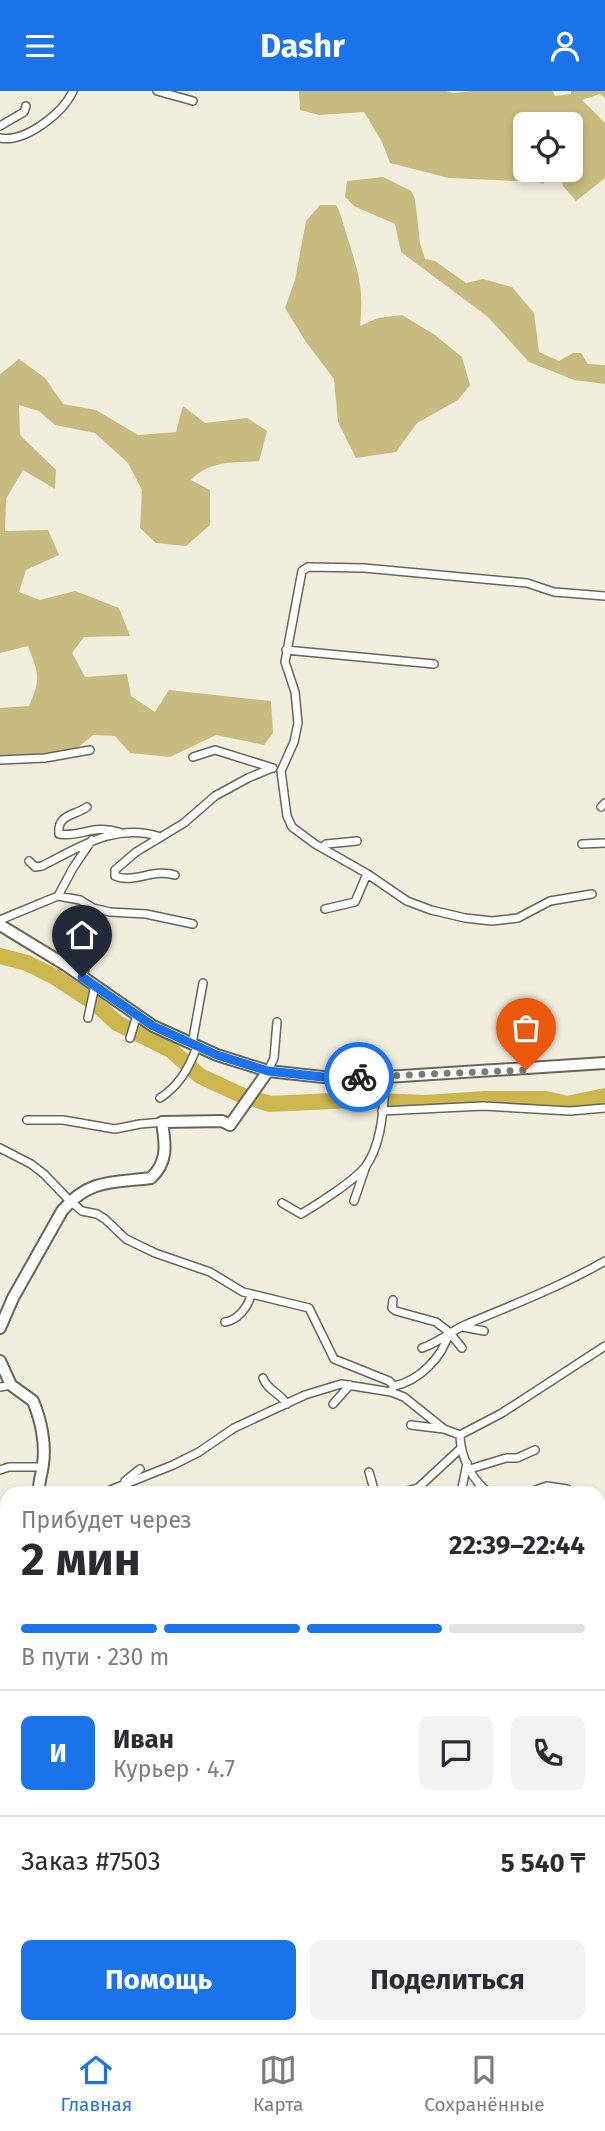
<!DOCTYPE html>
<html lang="ru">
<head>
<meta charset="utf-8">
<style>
	body { margin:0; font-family:"Fira Sans",sans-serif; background:#f2f2f3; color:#2b2b33; height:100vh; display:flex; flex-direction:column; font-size:26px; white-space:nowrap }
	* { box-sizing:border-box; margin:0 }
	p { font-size:23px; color:#7c7c81 }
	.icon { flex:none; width:38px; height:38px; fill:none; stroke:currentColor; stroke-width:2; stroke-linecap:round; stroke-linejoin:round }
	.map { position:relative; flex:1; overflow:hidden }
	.drawer { position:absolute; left:0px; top:1395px; width:606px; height:548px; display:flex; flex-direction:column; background:#fff; border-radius:21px 21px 0 0; box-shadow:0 4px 10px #0003 }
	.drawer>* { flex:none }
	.tools { position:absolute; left:513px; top:21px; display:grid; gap:14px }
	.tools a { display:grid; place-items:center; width:70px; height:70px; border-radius:10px; background:#fff; box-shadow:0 4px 10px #0003; font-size:35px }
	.pin { position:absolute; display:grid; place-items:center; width:60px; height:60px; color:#fff; margin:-72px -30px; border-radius:50% 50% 50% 0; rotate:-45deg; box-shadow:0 0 7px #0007 }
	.pin .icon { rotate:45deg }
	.courier { position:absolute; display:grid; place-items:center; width:70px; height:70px; margin:-35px; border:5px solid #1a73e8; border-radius:50%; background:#fff; color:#222; box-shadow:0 2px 9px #0007 }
	.headline em { font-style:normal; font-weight:700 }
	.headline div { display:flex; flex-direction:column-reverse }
	.headline { display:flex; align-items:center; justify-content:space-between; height:119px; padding:0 21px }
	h1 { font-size:46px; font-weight:700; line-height:52px }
	.bar { display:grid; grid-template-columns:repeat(4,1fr); gap:10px 7px; align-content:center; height:84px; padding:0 21px }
	.bar i { height:9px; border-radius:5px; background:#e1e1e2 }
	.bar .selected { background:#1a73e8 }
	.bar p { grid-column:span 4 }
	.line { display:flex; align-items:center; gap:18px; padding:0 21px; border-top:2px solid #e1e1e2 }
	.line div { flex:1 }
	.round { display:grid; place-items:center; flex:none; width:74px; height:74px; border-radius:10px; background:#f2f2f3 }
	.action { display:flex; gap:14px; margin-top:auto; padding:14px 21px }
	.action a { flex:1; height:80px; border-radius:10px; background:#1a73e8; color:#fff; font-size:28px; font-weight:700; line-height:80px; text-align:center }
	.action a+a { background:#f2f2f3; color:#2b2b33 }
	header { display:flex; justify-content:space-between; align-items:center; height:91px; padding:0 21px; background:#1a73e8; color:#fff; font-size:32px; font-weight:700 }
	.tabs { display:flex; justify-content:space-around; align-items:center; height:98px; border-top:2px solid #e1e1e2; background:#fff; font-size:19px; color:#7c7c81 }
	.tabs a { display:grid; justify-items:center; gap:4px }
	.tabs .selected { color:#1a73e8 }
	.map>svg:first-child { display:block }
	.green { fill:#c8bb7f }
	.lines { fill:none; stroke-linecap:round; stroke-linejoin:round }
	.river { stroke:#ccb64e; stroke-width:16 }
	.street-casing { stroke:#686658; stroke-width:10 }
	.secondary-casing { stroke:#686658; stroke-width:14 }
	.street { stroke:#fff; stroke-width:7 }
	.secondary { stroke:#fff; stroke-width:10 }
	.done { stroke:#7c7a71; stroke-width:7; stroke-dasharray:0 12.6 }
	.route { stroke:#1a73e8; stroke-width:9 }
</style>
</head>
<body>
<header><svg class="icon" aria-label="menu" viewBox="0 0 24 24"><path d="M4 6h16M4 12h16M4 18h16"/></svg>Dashr<svg class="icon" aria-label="person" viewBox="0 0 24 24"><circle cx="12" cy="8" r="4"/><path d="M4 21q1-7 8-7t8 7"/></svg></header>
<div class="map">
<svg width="605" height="1942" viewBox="0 0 605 1942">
	<rect width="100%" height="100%" fill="#f1eede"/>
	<!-- green -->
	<path class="green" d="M299,0H446L454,2L472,0H553L555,5L571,3V0H605V7L600,3L582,9L605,32V87L576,110L563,95L559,79H570L571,57L580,50L583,38L568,29L566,33H525V79H545L549,83L543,93L532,88L516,90L449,87L390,72L382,51L364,21L319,24L300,19Z
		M383,86L411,100L415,108L420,152L425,168L435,170L466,192L483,188L512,196L534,222L539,261L559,270L573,262H581L588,273L605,274V293L574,289L529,271L488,226L401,161L395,133L354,115L345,106L347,90Z
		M320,114H336C343,126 344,138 349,151C359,184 364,200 360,235L378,227L402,224L435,244L462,266L470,294L458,309L417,332L396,361L356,367L338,331L334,288L306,251L285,217L295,189L306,130Z
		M19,268L45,287L63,313L96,319L138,344L176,341L183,315L205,332L247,327L267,340L259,370C233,372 210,369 191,389L210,399V434L186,455L156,452L140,437L142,399L128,372L95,342L55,334L39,320L19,314L20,344L56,379L55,398L23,379L6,408L5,440L48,439L59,464L26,479L19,501L40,509L75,500L119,517L130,545L84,546L72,562L85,586L127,583L131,605L155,621L169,599L271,610L273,642L264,654L216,644L170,666L130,662L115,645L93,644L70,663L0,669V617L29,615C41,587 39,584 28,555L0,562V283Z
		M605,1848V1942H542L502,1936H598L599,1853Z"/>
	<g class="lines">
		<!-- river -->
		<path class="river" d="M0,865L27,872L55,886L96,913L117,932L171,959L200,985L241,1004L270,1013L352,1009L426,1012L485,1008H546L567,1013L605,1005"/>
		<defs>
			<path id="street" d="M157,0L193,10
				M0,35L24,21L26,15
				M0,47C25,52 63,22 73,0
				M286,559L434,573
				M193,666L215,659L273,677
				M0,669L45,667L90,659
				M87,716C74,725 57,723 59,743C80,747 92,733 119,741
				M601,716L605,712
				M582,753L605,752
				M322,757L326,753L357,750
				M29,770L35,776L42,775C80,756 115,731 161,746
				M175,784C154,777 133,793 115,785V779L136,761L184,732L215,705L248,687L272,677
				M592,803L550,810L518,827L492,830L465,827L431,819L407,810L366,782L315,753L292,736L287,725L281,680L294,651L298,632L295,601L285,571L302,480L308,476L364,477L527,492L554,501L605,505
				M58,805L73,777L92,749
				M325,818L355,811L367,783
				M0,829L58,805L80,809L93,817L110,821L146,823L193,833
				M82,886L100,839
				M88,927L95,894
				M130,947L137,924
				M192,953L203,892
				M268,980L274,967L277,931
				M160,1007C179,995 190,976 197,955
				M382,1020L483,1015L570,1020L605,1017
				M27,1029H63L115,1038L140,1033L164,1031
				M0,1057L31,1073L44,1083L70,1110L82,1120L97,1123L105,1128L126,1148L155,1162L210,1181L243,1201L309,1217L334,1268L389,1290L394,1295L391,1301
				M354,1110L366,1075
				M282,1112L301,1123C318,1113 354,1090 366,1075C383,1051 383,1014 386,986
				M393,1209L392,1217L396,1220L436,1231L449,1241C443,1266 419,1290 394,1295
				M225,1231C238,1229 248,1216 251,1204
				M463,1236L484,1240
				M449,1241L462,1257
				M422,1257C437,1252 450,1241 465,1234C512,1214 560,1196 605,1170
				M263,1287C267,1299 280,1302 287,1313
				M0,1296L11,1294
				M333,1313L350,1294
				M411,1334L444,1338
				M460,1344C460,1364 472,1391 490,1402
				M470,1378L506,1367H517L535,1359
				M0,1379L9,1376H43
				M369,1381L375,1402
				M125,1390L140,1378
				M103,1402L173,1374L199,1361L234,1337L305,1304L341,1293L391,1301L404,1306L444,1338L460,1344L502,1322L605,1255
				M303,1402H323
				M399,1402L418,1397L460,1358
				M461,1402L467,1372
				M527,1402L547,1395L567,1398
				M0,1428L7,1421
				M598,1543H605
				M0,1784L7,1778
				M366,1936L371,1942"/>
			<path id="secondary" d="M0,834L64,873L153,935L217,964L268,980L323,986H386L605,972
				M164,1031L222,1030L230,1034L268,980
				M0,1237L13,1207L62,1120C89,1087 114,1092 151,1087C169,1070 165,1052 162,1031
				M0,1270L11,1294L33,1310C41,1329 46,1353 43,1373C42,1383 38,1392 39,1402
				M0,1763L7,1762"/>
		</defs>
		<!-- street casing -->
		<use href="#street" class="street-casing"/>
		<!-- secondary casing -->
		<use href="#secondary" class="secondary-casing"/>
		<!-- street -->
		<use href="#street" class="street"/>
		<!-- secondary -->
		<use href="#secondary" class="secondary"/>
	</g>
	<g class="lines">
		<!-- done -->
		<path class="done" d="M359,986L526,979"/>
		<!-- route -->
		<path class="route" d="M82,886L153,935L217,964L268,980L323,986H359"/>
	</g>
</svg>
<div class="tools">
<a><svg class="icon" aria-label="locate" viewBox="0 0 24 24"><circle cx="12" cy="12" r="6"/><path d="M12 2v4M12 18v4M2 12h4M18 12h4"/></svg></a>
</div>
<div class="pin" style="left:526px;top:979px;background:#ea580c"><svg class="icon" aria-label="bag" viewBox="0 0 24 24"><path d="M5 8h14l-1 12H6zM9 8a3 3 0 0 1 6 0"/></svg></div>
<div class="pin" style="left:82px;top:886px;background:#1f2937"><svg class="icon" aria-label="home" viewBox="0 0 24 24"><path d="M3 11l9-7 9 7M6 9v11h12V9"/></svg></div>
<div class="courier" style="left:359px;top:986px"><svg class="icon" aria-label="bike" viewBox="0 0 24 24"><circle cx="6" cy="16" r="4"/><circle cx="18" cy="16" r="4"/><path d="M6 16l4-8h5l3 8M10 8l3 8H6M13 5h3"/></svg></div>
<section class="drawer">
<div class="headline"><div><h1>2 мин</h1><p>Прибудет через</p></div><em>22:39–22:44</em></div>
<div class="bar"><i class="selected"></i><i class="selected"></i><i class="selected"></i><i></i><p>В пути · 230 m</p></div>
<div class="line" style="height:126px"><b class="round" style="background:#1a73e8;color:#fff">И</b><div><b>Иван</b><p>Курьер · 4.7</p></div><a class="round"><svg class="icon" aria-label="chat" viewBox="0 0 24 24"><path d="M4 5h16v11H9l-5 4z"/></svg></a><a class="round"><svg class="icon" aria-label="phone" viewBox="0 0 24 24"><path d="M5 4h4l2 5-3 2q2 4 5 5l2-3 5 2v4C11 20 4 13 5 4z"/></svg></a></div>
<div class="line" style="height:91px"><div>Заказ #7503</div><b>5 540 ₸</b></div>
<div class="action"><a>Помощь</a><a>Поделиться</a></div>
</section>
</div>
<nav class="tabs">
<a class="selected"><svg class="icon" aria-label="home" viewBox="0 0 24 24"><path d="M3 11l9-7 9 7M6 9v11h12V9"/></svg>Главная</a>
<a><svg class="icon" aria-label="map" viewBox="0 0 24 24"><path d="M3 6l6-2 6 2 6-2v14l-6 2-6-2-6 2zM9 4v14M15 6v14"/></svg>Карта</a>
<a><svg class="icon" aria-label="saved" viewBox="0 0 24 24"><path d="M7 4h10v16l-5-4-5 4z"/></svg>Сохранённые</a>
</nav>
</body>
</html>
